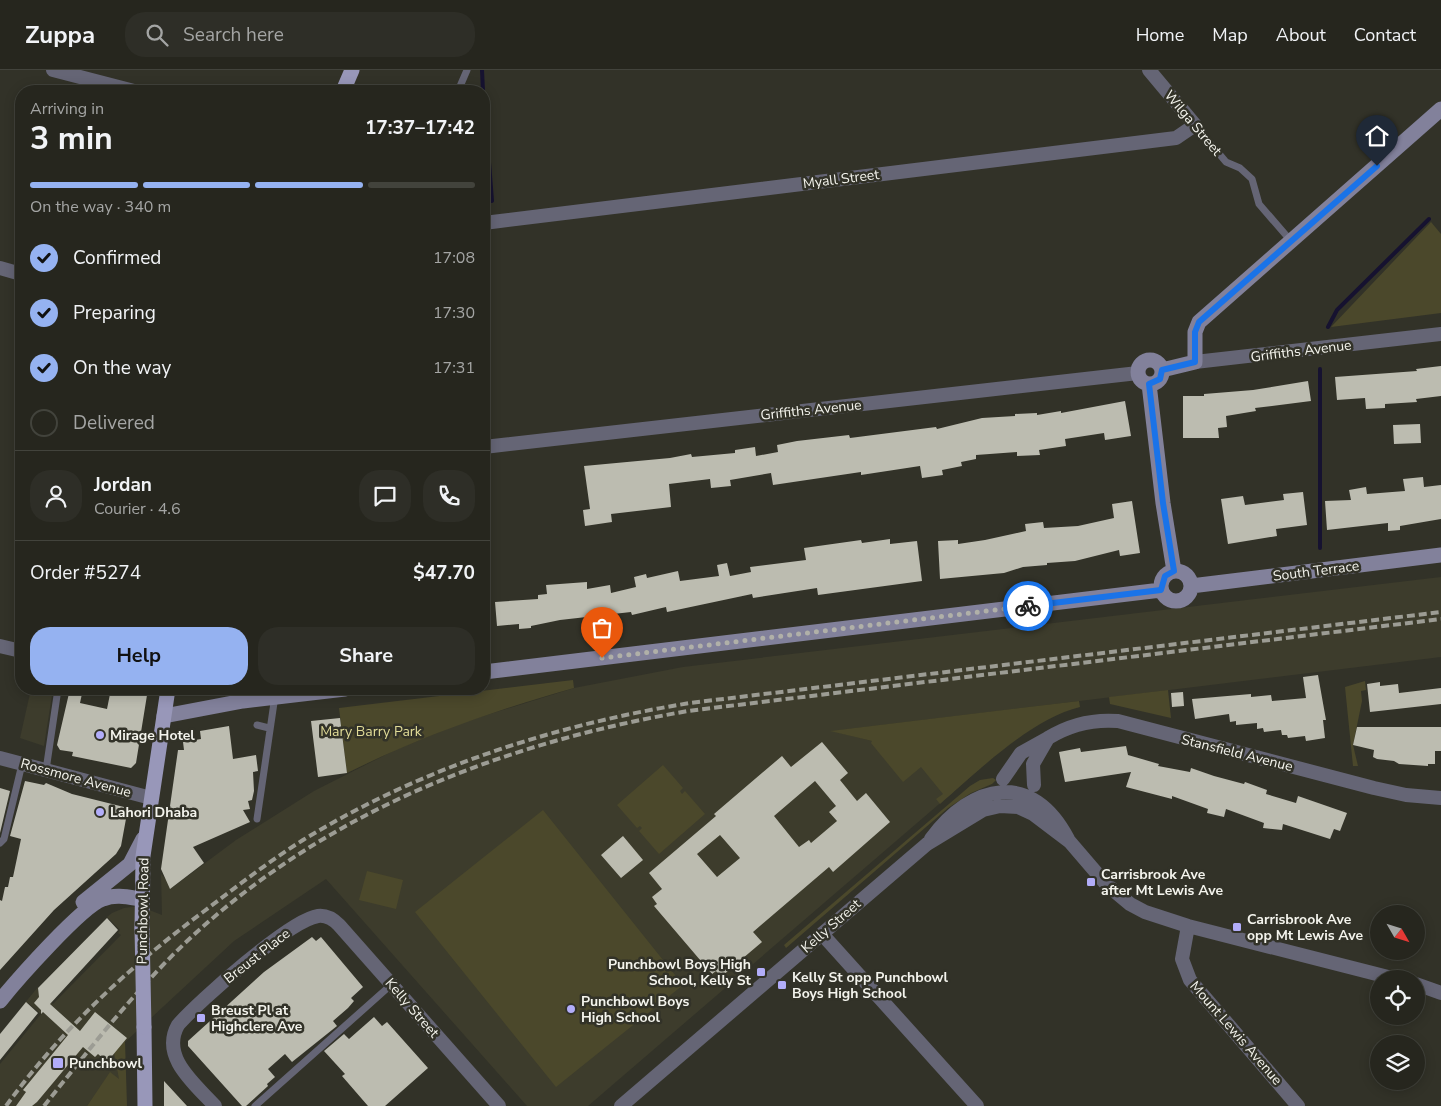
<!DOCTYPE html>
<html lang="en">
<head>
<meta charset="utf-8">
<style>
	body { margin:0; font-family:"Nunito Sans",sans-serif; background:#2e2e27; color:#f1f3f6; height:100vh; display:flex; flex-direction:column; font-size:19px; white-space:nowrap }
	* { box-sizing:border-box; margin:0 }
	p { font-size:16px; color:#a4a5a4 }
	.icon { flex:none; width:28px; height:28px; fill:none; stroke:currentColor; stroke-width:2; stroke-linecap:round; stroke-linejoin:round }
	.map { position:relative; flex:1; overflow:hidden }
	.sheet { position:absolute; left:15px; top:15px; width:475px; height:610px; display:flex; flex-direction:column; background:#26261e; border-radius:20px; box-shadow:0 2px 12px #0003,0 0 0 1px #42433c }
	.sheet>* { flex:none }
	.needle { width:32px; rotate:129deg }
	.controls { position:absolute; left:1370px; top:835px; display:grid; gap:10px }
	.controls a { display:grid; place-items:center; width:55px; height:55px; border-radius:50%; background:#26261e; box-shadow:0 2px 12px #0003,0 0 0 1px #42433c; font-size:25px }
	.pin { position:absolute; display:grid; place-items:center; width:42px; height:42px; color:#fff; margin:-51px -21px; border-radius:50% 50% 50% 0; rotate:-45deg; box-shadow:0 0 5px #0007 }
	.pin .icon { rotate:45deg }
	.courier { position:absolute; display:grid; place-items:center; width:50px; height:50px; margin:-25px; border:4px solid #1a73e8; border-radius:50%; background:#fff; color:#222; box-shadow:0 1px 6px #0007 }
	.headline em { font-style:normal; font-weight:700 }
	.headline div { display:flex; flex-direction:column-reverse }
	.headline { display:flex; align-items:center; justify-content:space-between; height:85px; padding:0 15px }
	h1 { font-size:32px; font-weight:700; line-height:38px }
	.bar { display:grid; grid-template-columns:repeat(4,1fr); gap:8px 5px; align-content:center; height:60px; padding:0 15px }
	.bar i { height:6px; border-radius:4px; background:#42433c }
	.bar .active { background:#95b2f1 }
	.bar p { grid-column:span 4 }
	.line { display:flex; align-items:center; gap:12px; padding:0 15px; border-top:1px solid #42433c }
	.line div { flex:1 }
	.round { display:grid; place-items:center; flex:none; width:52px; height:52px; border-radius:20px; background:#2e2e27 }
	ol { padding:0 15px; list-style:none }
	li { display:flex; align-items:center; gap:15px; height:55px }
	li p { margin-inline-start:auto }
	li .icon { padding:5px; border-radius:50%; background:#95b2f1; color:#111; stroke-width:4 }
	li:last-child { color:#a4a5a4 }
	li i { width:28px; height:28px; border:2px solid #42433c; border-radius:50% }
	.cta { display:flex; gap:10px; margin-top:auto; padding:10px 15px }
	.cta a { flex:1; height:58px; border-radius:20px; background:#95b2f1; color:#111; font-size:20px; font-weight:700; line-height:58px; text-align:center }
	.cta a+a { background:#2e2e27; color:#f1f3f6 }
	header { display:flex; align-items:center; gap:30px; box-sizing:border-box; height:70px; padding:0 25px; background:#26261e; border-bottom:1px solid #42433c }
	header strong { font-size:24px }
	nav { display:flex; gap:28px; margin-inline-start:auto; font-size:18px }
	.search { width:350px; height:45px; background:#2e2e27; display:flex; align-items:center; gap:12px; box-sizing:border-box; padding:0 18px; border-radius:20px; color:#a4a5a4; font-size:19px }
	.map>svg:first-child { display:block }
	.built { fill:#3d3c2c }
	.green { fill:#4b482b }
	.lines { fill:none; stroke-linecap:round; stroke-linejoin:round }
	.stream { stroke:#161230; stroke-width:4 }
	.building { fill:#bcbcb0; fill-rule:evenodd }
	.lane { stroke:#656575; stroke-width:7 }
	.street { stroke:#656575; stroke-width:14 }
	.secondary { stroke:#82819b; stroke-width:15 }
	.primary { stroke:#9897b9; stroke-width:15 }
	.rail { stroke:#9c9c94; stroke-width:4; stroke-dasharray:8 4; stroke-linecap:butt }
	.primary-bridge { stroke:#9897b9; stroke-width:15 }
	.done { stroke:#b0b0a8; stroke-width:5; stroke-dasharray:0 9 }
	.route { stroke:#1a73e8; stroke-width:6 }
	.poi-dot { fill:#b2adf9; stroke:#323228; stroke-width:2 }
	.labels { text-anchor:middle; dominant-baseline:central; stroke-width:5; stroke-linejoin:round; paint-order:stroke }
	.street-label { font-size:14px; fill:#f4f4ed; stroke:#323228 }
	.park-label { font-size:14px; fill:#e0db97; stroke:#323228 }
	.poi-label { font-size:14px; font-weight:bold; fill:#f4f4ed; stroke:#323228; text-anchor:start }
</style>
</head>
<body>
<header>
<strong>Zuppa</strong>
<div class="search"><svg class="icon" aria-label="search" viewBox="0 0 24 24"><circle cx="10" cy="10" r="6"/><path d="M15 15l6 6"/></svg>Search here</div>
<nav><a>Home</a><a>Map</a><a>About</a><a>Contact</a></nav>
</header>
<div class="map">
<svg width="1441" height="1036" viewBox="0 0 1441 1036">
	<rect width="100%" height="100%" fill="#323228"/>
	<!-- built -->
	<path class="built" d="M1441,507V587L832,661L981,698L588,1036H527L326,809L234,871L123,974L124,1014L110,1003L87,1036H0V994L41,944L28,933L24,934L38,917V922L53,934L121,865L118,863L120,860L107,847L112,843L124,838L139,836L162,845L161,804L173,817L236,770L314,721L395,680L464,652L574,618L683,597Z
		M31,619H53L44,676L20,668Z"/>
	<!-- green -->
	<path class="green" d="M1431,152L1441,164V243L1331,257Z
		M573,610L574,618C495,640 420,667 347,703L339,638Z
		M1365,611L1366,620L1361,621L1362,631L1353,675L1358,696H1353L1345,617Z
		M1168,620L1171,648L1110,634L1109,627Z
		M1079,631L1080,637C1032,648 977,702 940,734L936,729L943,724L921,697L903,712L871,673L872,671L830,661Z
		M663,695L683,718L680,721L682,724L685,721L705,744L659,784L639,761L642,758L640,756L637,758L617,735Z
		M993,708L996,710L992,714L971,723L948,738L786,878L784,875L970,716L980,710Z
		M543,740L683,915L556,1017L415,842Z
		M367,801L403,810L396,839L359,830Z
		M125,971L127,1036H87L110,1002L119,1009L114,982Z"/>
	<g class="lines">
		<!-- stream -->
		<path class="stream" d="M482,0L483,21
			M484,28L492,131
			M1328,257L1337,240L1429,149
			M1320,299V478
			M484,554L486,578"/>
	</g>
	<!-- building -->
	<path class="building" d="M1441,296V326L1416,329L1417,332L1385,334V338L1366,339L1365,328L1337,330L1335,307L1417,301L1416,299Z
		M1308,311L1311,331L1255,338L1256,341L1226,346L1227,357L1218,358L1219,368H1183V326H1204V324L1253,320Z
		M1125,331L1131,366L1105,370L1104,363L1065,369L1066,376L1039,380L1040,385L1017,386V382L976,385V389L961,392L962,396L942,400L943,405L922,408L920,396L861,405V402L773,415L771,403L730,410L731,416L711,418L710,409L669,414L671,437L611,444L612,452L585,456L583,440L590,439L584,396L670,388L691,384L692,387L735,383V380L755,377L756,386L778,382L777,375L797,371L849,365L850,368L936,357L937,359L982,348L1015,346V344L1037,343V345L1061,341V343Z
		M1420,354L1421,373L1394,374L1393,355Z
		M1423,407L1424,417L1441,415V449L1400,456V460L1388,461V453L1327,460L1325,431L1351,430L1349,420L1366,417L1367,424L1405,421L1403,409Z
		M1303,422L1307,455L1276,459L1277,466L1228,474L1221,429L1243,426L1245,435L1284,430L1283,424Z
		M1132,431L1140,483L1120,486L1119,480L1075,491L1047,493V495L1023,497L1004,503L940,509L938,471L958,470V474L985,470L1026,461L1025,454L1043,452L1044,458L1078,456L1114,448L1112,434Z
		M890,469V474L917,471L922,511L818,525L817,518L753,528L752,524L667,542L666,537L632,545L631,542L560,550L531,556V558L519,559V554L497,556L495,532L538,529V525L547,524L546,515L587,512V519L610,515L611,523L636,517L634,507L646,504L647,508L678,501L680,511L719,506L717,495L727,493L730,506L751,502L750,497L806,490L804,478L861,470L862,473Z
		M1318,605L1326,650H1323L1325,668L1306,671L1305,666L1288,668L1287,665H1282L1281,660L1264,662L1263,658L1257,659V653L1236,655V651L1230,652L1229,644L1195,649L1192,629L1251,624V627L1271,625L1272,631L1306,628L1303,607Z
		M1380,612V616L1398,614L1399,623L1441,618V634L1370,642L1367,614Z
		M70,619H83L80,633L107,639L111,619H148L136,693L131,698L72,686L73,682L60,680L57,675Z
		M1183,622L1184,636L1172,637L1171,623Z
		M340,648L347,703L318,707L311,651Z
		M229,656L233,689L256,685L258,701L253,702L254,721L252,730L248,731L250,739L243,740L250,752L193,777L204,793L170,819L161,799L178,680H184L183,672L201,669L200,661Z
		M1357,657H1441V681H1435V694H1428V696L1399,694L1394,691L1377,689L1373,687L1374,680L1353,675Z
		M822,672L848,703L840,710L857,731L866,723L890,752L833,802L829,797L753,862L762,872L736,894L721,907L716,901L712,904L654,836L657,834L652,827L662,819L649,803L716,746L714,744L782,686L791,697ZM815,711L836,736L829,742L837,751L811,773L809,770L799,777L774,746ZM720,765L740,788L717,807L697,784Z
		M1126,676L1128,685L1159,694L1158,696L1190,702L1191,698L1214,706L1244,714L1245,712L1267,720L1266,724L1296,733L1298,726L1347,743L1340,761L1334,759L1330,769L1283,754L1282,760L1263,758L1264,753L1226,739L1224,747L1207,743L1208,739L1172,726V729L1126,717L1131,702L1065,712L1059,682L1080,678L1081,682Z
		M25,711L44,715L46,713L72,724L128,738L121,776L116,784L54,840L0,900V830L2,831L5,817H8L10,807H13L21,769L10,766Z
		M0,718L10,721L0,763Z
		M623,766L643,790L621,808L601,785Z
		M107,848L118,860L50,934L80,961L95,942L127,968L107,992L98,984L95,987L83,977L37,1032L32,1036H16L26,1022L23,1020L68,965L43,942L41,944V940L34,933L39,927L38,918Z
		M312,867L316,871L321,867L363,917L351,928L354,931L348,938L333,951L337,956L292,992L285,984L268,999L275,1007L267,1014L268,1016L246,1036H242L188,976V971L264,902Z
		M26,932L38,943L0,990V964Z
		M374,947L382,956L387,952L428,998L385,1036H368L342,1006L345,1004L324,981L344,964L349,969Z
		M164,1011L187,1036H164Z"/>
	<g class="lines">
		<!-- lane -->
		<path class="lane" d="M458,21L467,0
			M1195,55L1226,92L1240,98L1252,109L1259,134L1291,171
			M257,655L269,658
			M46,700L58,619
			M257,749L276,619
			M0,773L4,769L22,694
			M255,1036L392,914"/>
		<!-- street -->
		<path class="street" d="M53,0L134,21
			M484,153L1176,68L1195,55L1149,0
			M0,198L21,204
			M1195,292L1441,264
			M484,377L1138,303
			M0,576L21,581
			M1048,668C1069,655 1092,649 1118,651L1374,718L1406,725L1441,728
			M0,688L151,728
			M1003,709L1021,683L1048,668L1033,694L1034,715
			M931,769C972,713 1032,700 1068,769
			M1188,856L1182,889L1190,910L1298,1036
			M822,864L977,1036
			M1416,914L1441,923
			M215,1036C195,1014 160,987 178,955C199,931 290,850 318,846C326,845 333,849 339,855L499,1036
			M621,1036L927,774L983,740L1000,736L1018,737L1033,744L1070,772L1106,814L1130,834L1145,842L1188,856L1396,909"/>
		<!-- secondary -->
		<path class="secondary" d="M1138 302a12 12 0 1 1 24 0a12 12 0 1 1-24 0Z
			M1162,300L1195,292V262L1199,252L1441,39
			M1149,314L1163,433L1174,501
			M1161 516a15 15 0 1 1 30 0a15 15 0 1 1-30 0Z
			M1191,516L1441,485
			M484,602L1161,520
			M164,646L243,631L345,619
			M83,832L130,794L143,769
			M0,931C16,911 82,836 103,829C115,824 128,827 141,829"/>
		<!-- primary -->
		<path class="primary" d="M343,21L352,0
			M142,858L143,786L168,619
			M144,957L145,1036"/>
		<!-- rail -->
		<path class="rail" d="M6,1036C61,960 128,898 203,842C236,817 268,792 303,770C421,698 554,655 690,633L1441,542
			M44,1036C88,981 133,923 184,874C323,742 502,673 688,641L1441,549"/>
		<!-- primary-bridge -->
		<path class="primary-bridge" d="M142,858L144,957"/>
	</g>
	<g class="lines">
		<!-- done -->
		<path class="done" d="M602,588L1028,536"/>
		<!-- route -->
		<path class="route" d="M1028,536L1161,520L1165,506L1174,501L1163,433L1149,314L1160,309L1162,300L1195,292V262L1199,252L1377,96"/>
	</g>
	<!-- markers -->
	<g class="poi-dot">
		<circle cx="100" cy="665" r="5"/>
		<circle cx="100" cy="742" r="5"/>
		<rect x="1086" y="807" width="10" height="10" rx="2.5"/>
		<rect x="1232" y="852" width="10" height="10" rx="2.5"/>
		<rect x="756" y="897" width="10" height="10" rx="2.5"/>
		<rect x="777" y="910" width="10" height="10" rx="2.5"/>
		<circle cx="571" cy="939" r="5"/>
		<rect x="196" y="943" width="10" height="10" rx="2.5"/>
		<rect x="52" y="987" width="12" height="12" rx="2.5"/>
	</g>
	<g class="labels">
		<!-- street labels -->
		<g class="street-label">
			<text transform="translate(1193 53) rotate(50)">Wilga Street</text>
			<text transform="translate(841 109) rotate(-7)">Myall Street</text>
			<text transform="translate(1301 281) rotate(-7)">Griffiths Avenue</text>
			<text transform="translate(811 340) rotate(-6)">Griffiths Avenue</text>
			<text transform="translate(1316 501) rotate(-7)">South Terrace</text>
			<text transform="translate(1237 683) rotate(14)">Stansfield Avenue</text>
			<text transform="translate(76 708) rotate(15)">Rossmore Avenue</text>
			<text transform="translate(143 841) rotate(-89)">Punchbowl Road</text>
			<text transform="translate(831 856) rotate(-41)">Kelly Street</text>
			<text transform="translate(257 886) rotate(-38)">Breust Place</text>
			<text transform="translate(412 938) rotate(49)">Kelly Street</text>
			<text transform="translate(1236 963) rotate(49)">Mount Lewis Avenue</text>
		</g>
		<!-- park labels -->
		<g class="park-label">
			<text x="371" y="661">Mary Barry Park</text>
		</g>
		<!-- poi labels -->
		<g class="poi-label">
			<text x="110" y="665">Mirage Hotel</text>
			<text x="110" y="742">Lahori Dhaba</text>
			<text x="1101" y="804">Carrisbrook Ave<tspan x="1101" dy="16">after Mt Lewis Ave</tspan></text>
			<text x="1247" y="849">Carrisbrook Ave<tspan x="1247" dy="16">opp Mt Lewis Ave</tspan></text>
			<text x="751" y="894" text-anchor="end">Punchbowl Boys High<tspan x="751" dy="16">School, Kelly St</tspan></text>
			<text x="792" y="907">Kelly St opp Punchbowl<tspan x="792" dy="16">Boys High School</tspan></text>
			<text x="581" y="931">Punchbowl Boys<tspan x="581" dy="16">High School</tspan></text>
			<text x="211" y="940">Breust Pl at<tspan x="211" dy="16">Highclere Ave</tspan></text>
			<text x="69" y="993">Punchbowl</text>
		</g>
	</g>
</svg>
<div class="controls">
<a><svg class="needle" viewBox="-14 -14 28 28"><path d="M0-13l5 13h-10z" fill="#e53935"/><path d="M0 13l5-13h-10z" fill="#a4a5a4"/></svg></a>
<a><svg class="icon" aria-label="locate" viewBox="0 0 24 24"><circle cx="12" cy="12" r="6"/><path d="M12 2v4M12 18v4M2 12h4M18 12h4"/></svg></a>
<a><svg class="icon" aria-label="layers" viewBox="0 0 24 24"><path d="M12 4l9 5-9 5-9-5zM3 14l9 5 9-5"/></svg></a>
</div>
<div class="pin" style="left:602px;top:588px;background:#ea580c"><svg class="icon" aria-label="bag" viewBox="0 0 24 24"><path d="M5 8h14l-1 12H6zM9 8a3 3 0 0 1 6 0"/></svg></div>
<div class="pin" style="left:1377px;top:96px;background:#1f2937"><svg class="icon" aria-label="home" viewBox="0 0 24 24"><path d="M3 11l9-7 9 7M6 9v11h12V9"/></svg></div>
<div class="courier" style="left:1028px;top:536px"><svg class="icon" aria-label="bike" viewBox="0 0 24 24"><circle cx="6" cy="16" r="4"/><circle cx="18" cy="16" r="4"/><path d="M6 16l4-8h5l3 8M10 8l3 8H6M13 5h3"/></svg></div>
<section class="sheet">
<div class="headline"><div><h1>3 min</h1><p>Arriving in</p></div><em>17:37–17:42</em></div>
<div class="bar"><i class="active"></i><i class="active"></i><i class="active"></i><i></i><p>On the way · 340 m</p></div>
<ol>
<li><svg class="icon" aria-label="check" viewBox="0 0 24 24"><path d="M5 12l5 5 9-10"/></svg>Confirmed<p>17:08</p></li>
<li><svg class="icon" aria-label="check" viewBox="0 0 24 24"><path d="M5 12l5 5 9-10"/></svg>Preparing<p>17:30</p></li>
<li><svg class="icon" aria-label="check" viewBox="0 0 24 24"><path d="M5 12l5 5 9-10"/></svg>On the way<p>17:31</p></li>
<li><i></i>Delivered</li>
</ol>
<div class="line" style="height:90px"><a class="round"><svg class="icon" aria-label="person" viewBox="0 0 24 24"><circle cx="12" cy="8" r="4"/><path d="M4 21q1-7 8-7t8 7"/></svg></a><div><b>Jordan</b><p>Courier · 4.6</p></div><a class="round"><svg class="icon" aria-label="chat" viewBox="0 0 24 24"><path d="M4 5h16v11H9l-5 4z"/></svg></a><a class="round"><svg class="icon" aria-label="phone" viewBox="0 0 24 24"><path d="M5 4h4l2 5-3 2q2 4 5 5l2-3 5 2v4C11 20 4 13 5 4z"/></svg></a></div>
<div class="line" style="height:65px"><div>Order #5274</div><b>$47.70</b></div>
<div class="cta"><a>Help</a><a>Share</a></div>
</section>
</div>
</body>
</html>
